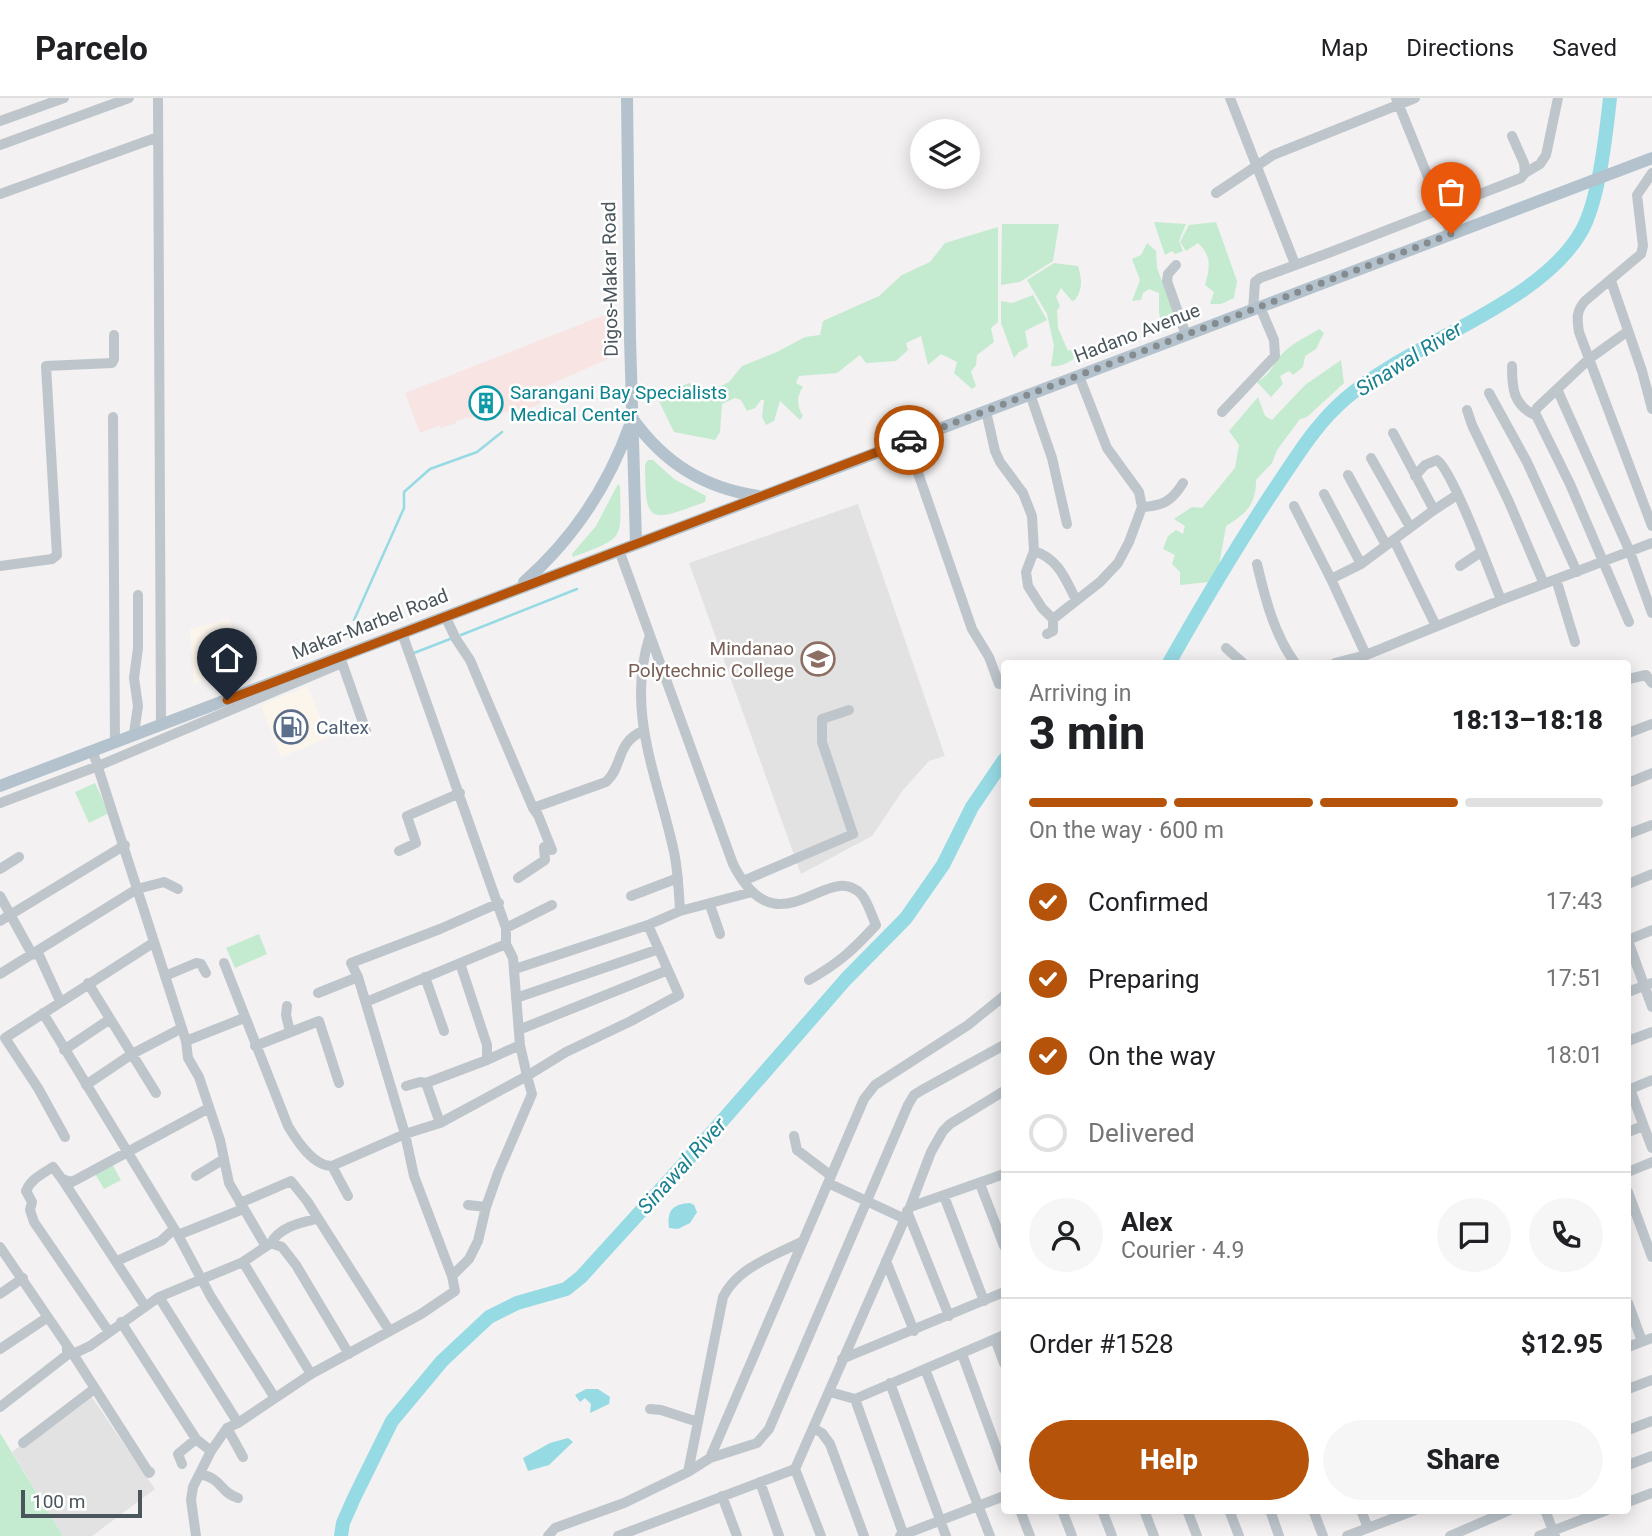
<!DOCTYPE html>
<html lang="en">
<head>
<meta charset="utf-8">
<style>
	body { margin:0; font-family:Roboto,sans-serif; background:#f6f6f6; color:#202124; height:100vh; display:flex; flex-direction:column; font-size:26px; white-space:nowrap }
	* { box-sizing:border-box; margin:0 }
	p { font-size:23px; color:#757577 }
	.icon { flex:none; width:38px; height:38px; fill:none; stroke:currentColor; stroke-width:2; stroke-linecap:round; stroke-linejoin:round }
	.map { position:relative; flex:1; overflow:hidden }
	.sheet { position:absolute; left:1001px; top:562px; width:630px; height:854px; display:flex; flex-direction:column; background:#fff; border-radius:7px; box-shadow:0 4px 18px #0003 }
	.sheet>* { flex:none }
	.buttons { position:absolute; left:910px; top:21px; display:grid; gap:14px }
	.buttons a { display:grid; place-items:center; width:70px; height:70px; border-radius:50%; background:#fff; box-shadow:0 4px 18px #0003; font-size:35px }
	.scale { position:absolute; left:21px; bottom:18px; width:121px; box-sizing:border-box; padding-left:7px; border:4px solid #4a555c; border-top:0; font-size:19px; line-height:24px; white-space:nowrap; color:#4a555c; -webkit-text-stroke:5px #fff; paint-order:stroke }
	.pin { position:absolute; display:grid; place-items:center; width:60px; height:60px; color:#fff; margin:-72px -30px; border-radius:50% 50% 50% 0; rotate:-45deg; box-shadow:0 0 7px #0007 }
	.pin .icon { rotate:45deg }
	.courier { position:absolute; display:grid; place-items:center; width:70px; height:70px; margin:-35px; border:5px solid #b45309; border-radius:50%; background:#fff; color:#222; box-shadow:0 2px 9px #0007 }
	.head em { font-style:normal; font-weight:800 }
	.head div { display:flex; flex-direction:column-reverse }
	.head { display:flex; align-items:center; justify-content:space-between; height:119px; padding:0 28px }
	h1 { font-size:46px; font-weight:800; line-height:52px }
	.bar { display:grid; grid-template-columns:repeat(4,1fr); gap:10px 7px; align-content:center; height:84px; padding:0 28px }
	.bar i { height:9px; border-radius:5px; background:#e0e0e0 }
	.bar .selected { background:#b45309 }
	.bar p { grid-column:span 4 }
	.line { display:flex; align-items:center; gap:18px; padding:0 28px; border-top:2px solid #e0e0e0 }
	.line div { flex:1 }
	.round { display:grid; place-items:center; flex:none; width:74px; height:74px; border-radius:37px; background:#f6f6f6 }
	ol { padding:0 28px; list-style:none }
	li { display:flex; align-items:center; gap:21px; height:77px }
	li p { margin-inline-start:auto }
	li .icon { padding:7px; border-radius:50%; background:#b45309; color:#fff; stroke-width:4 }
	li:last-child { color:#757577 }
	li i { width:38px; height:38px; border:4px solid #e0e0e0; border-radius:50% }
	.cta { display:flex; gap:14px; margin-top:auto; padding:14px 28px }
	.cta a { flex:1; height:80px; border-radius:42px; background:#b45309; color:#fff; font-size:28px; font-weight:800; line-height:80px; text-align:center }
	.cta a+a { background:#f6f6f6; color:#202124 }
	header { display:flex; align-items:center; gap:42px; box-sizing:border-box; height:98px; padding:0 35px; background:#fff; border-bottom:2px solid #e0e0e0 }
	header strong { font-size:33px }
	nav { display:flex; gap:38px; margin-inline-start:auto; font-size:24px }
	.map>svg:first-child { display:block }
	.commercial { fill:#fbf5ec }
	.education { fill:#e3e2e2 }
	.medical { fill:#f9e4e4 }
	.green { fill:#c4ebd0 }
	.water { fill:#96dae4 }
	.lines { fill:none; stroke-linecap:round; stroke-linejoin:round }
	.stream { stroke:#96dae4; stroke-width:2.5 }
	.river { stroke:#96dae4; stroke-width:14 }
	.minor { stroke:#bec6cc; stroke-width:10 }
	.major { stroke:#b3c2cc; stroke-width:12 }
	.done { stroke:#858c90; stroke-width:7; stroke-dasharray:0 12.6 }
	.route { stroke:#b45309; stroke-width:9 }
	.labels { text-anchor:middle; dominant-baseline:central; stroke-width:5; stroke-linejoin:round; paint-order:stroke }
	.street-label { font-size:19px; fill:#4a555c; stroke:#fff }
	.culture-label { font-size:19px; fill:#0d838f; stroke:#fff; text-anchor:start }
	.education-label { font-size:19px; fill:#785e54; stroke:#fff; text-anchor:end }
	.service-label { font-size:19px; fill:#4e5e75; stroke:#fff; text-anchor:start }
	.water-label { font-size:21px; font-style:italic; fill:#1a8190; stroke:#fff }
</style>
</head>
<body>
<header>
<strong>Parcelo</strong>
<nav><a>Map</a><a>Directions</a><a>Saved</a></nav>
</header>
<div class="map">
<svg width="1652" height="1438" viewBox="0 0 1652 1438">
	<rect width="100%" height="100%" fill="#f3f1f1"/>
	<!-- commercial -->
	<path class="commercial" d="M229,521L249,564L194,586L190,531Z
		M308,588L328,640L281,659L261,607Z"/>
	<!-- education -->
	<path class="education" d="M858,406L945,658L929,663L903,692L872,738L801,776L689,465Z
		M89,1295L155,1391L92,1438H63L12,1354Z"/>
	<!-- medical -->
	<path class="medical" d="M607,216L608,261L540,291L543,303L538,307L520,313L518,310L492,319L490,314L469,321L468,319L456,323V325L441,330L440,327L420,335L405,295Z"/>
	<!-- green -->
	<path class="green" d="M1154,124L1186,126L1179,143L1183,153L1175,156L1172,153L1165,157Z
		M1216,124L1237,183L1234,200L1221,206H1210L1214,194L1205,187C1210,170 1212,158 1198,145L1186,153L1180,144L1189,127Z
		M1002,126H1059L1053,163L1020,184L1001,187Z
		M998,129V224L991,230L994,244L977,257L976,267L971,274L976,288L972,291L954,275L957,264L941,256L928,267L921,238L906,245L908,252L896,263L866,265L860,257L837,275L799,278L796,285L803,289C796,299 797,308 803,318L800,322L780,303L774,323L766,327L762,319L764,302H761L755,310L747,313L741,302L735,300L722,306L720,334L715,342L674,334L656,297L690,285L705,296L729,284L742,268L777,254L805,239L820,237L823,223L879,198L902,177L930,164L945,145Z
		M1147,145L1156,153L1157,170L1178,225L1165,234L1159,215V195L1149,191L1143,195L1141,202L1132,203L1140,182L1132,161L1141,157Z
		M1054,165L1078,168C1082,182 1083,190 1075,202L1072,203L1061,190L1056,199L1060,208L1057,213L1058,230L1068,253L1075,250L1080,253C1076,262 1061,270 1051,268L1054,248L1047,216L1027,182Z
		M1033,197L1047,222L1025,233L1028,249L1019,254L1014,260L1001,225V203L1012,205Z
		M1319,231L1324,235L1316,251L1305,258L1303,269L1293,277L1289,273L1280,278L1283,286L1271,299L1257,284C1273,275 1272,265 1284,254C1293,245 1308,238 1319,231Z
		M1341,262L1344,285L1307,319L1300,321L1277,352L1272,365L1256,382C1256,406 1247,415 1226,428L1219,468L1209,484L1180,487V474L1172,466L1175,457L1163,451L1168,438L1176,432L1183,436L1185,428L1174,421L1192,409L1202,410L1235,370L1239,347L1229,333L1258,299L1265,318L1272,322L1305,287Z
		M648,362H653L674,381L706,398L705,404C650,424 645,428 645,366Z
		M618,386L620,388C621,444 625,439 573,459L572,456L596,428Z
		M95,685L109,715L89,725L75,694Z
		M259,836L267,856L235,870L226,850Z
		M112,1066L121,1082L104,1091L95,1076Z
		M0,1335L63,1438H0Z"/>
	<!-- water -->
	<path class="water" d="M690,1105L694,1107L697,1114L690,1125L678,1131L669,1130C667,1113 672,1106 690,1105Z
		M586,1291H598L610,1299L609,1306L590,1315L591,1306L585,1300L580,1304L575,1297Z
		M568,1340L573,1344L549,1367L528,1373L523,1360L550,1345Z"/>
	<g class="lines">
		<!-- stream -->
		<path class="stream" d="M354,522L404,410V394L430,371L477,354L502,334
			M461,537L577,491
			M414,555L450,541"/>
		<!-- river -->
		<path class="river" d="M1169,565C1203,505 1238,446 1276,389C1297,358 1316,326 1345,301C1410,244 1538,208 1581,134C1599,103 1606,36 1610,0
			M341,1438L343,1425L354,1400L392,1323L442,1263L489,1219L517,1205L566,1191L581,1179L702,1046L846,881L906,820L943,767L972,709L1004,662"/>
		<!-- minor -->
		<path class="minor" d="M158,0L161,627
			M1230,0L1295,166
			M1396,0L1451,136
			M0,23L64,0
			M0,47L129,0
			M1525,75L1540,66L1546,57L1558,0
			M1652,75L1637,97L1643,148L1641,156L1585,203C1576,213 1577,221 1579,234L1652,428
			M1216,95L1273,57L1415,0
			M0,96L158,39
			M1176,167L1168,176L1167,183L1186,237
			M1611,183L1642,273L1652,311
			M1253,212L1255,184L1260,180L1331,154L1521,80L1525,75L1524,65L1512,38
			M1628,233L1589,261L1537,310L1535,315L1570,386L1629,524
			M1512,268C1512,290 1513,307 1535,317
			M1557,291L1630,454L1652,515
			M1489,295L1527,364L1577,474
			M1030,296L1052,360L1067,426
			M1467,312L1472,327L1509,404L1544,486
			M986,313L995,353L1000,364L1023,395L1032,418L1034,453L1026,474L1028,488L1042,510L1053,521
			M1222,314L1275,258L1274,242L1260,209
			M113,319L115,645
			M1393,335L1434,412
			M907,343L972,531L989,559L999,586
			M1371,360L1410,429
			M1348,377L1386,447
			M1415,378L1425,367L1437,362C1453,373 1491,477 1501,502
			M1324,396L1361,466
			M1294,408L1331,481
			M1142,409C1163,408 1172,403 1183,385
			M1394,442L1436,528
			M619,452L733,766C779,857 828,759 862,797C868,805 872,818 876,827C853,852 839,865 809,882
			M1034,453C1058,460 1066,482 1076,502
			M1257,466C1265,500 1274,536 1295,565
			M0,468L52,461L57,457L46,268L112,265L114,261V237
			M1460,468L1481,454
			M1556,481L1575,544
			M445,518L456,541L470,562L533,710L606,684C623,669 616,644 643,633
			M1047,536L1053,533V521L1100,484L1118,465L1129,444L1142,409L1139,394L1107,350L1079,278
			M650,537C625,614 658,679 674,754C678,773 679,794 680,813
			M1226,550L1243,565
			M1366,557L1331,481L1361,466L1434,412L1457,397
			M340,559L366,633
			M1335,565L1366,557L1501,502L1652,445
			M1628,581L1646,577L1652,585
			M1628,635L1652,626
			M130,639L134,635L138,608L134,580L138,550V497
			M93,654L186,943L188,960L199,979L220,1042L229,1085L265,1147
			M1628,685L1652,675
			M0,705L98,668L342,565
			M1628,736L1652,727
			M399,753L416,745L407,718L460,695
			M0,771L19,759
			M518,780L545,762L544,749L552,752L538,717L533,710
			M743,783L853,736L822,644V621L849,612
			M1628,786L1652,776
			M0,798L32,856L39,857L60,903
			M631,798L678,780
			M710,807L720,836
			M0,823L125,747
			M506,830L552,807
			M1628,842L1652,832
			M1628,843L1652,909
			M224,865L288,1028C297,1043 313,1068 332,1068L405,1036L440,1025L527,978L520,947L513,860L506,846V830L402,535
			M515,871L648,827L680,813L752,794
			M0,876L137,791L164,784L178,791
			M165,878L196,865L201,866L206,875
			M425,879L444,933
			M88,885L156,995
			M1628,894L1652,885
			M318,895L358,879
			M516,900L659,851
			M366,904L506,846
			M287,908L286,917L290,934
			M43,915L178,1137L211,1199L275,1300
			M521,931L668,872
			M186,943L244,920
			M1628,943L1652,934
			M255,948L319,923L339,985
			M64,952L110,921
			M487,962L520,947
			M86,987L132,956L182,930
			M406,988L420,984L426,985
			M1630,991L1652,1050
			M1628,992L1652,982
			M440,1025L426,985L487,962V947L460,865
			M1628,1034L1643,1028
			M794,1038L797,1052L830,1077
			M65,1039L38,990L5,940L153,845
			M332,1068L348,1098
			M1628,1074L1652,1064
			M196,1078L224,1061
			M62,1081L145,1208
			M828,1085L905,1121
			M980,1086L1004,1148
			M1628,1094L1652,1159
			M944,1098L984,1203
			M240,1105L291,1083L307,1103L389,1232
			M468,1107L486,1109
			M910,1109L1004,1076
			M907,1113L949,1218
			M178,1137L243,1111
			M271,1145C280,1129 299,1125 316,1121
			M0,1149L73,1256L149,1375L150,1374
			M117,1163L161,1143L174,1131
			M886,1163L914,1233
			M243,1164L311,1276
			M452,1178L469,1161L478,1143L486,1109L498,1075L532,996L527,978L566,954L631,923L679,897L648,827
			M0,1196L23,1180
			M159,1199L238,1325L227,1330L211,1353L193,1389L191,1402L196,1438
			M1628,1205L1642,1243
			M121,1224L196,1341L211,1353
			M109,1234L34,1124L30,1112L32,1104L26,1093C31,1081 42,1076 53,1069L62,1081L72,1084L209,1010
			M995,1241L1004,1265
			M1628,1249L1652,1240
			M0,1251L48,1219
			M73,1256L90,1248L159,1199L243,1164L271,1145L282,1149L296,1167L349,1256
			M962,1256L1004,1371
			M842,1261L1004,1194
			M925,1271L990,1438
			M890,1285L946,1438
			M1628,1291L1652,1282
			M830,1294L855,1301L904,1438
			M855,1301L1004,1237
			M0,1309L67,1257V1248
			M650,1311L661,1312L698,1324L688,1374
			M698,1324L723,1199C738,1169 774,1158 803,1143
			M238,1325L311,1276L421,1216L455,1193L452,1178L414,1078L405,1036L358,879L351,865L440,831L499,805
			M227,1330L243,1359
			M813,1330L822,1335L830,1346L864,1438
			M1628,1332L1652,1323
			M23,1345L94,1291
			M710,1360L757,1345L769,1331L908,1007L914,997L922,992L1004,947
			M182,1366L178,1356L196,1341
			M1628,1367L1652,1358
			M795,1371L821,1438
			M200,1376C223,1381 219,1394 238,1400
			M760,1384L779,1438
			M722,1398L737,1438
			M1628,1404L1652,1395
			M1020,1412L1030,1438
			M1062,1412L1072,1438
			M1102,1412L1112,1438
			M1144,1412L1154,1438
			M1187,1412L1197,1438
			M1229,1412L1239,1438
			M1270,1412L1279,1438
			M1313,1412L1323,1438
			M1361,1412L1368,1430
			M1545,1412L1555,1438
			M548,1438L555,1430L624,1405L688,1374L710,1360L864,1001L875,987L968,927L1004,898
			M618,1438L795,1371L910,1109L931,1054L943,1033L950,1026L1004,993
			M900,1438L1004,1398
			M1347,1438L1415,1412
			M1450,1438L1510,1412
			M1539,1438L1607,1412"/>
		<!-- major -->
		<path class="major" d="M627,0L630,240L636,445
			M632,320C664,365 704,390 758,398
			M524,484C573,441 608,388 630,327
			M0,688L1652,60"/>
	</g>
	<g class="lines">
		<!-- done -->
		<path class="done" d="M909,342L1451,136"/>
		<!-- route -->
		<path class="route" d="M227,602L909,342"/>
	</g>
	<!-- icons -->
	<defs>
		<symbol id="building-ring" viewBox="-11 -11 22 22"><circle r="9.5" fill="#fff" stroke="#0f9aa8" stroke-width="1.5"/><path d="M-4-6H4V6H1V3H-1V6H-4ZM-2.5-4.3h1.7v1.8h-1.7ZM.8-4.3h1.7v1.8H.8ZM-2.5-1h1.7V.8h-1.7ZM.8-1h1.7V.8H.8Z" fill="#0f9aa8"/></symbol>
		<symbol id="university-ring" viewBox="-11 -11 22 22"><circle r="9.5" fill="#fff" stroke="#8d6e63" stroke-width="1.5"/><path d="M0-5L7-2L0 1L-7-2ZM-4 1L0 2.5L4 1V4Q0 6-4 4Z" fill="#8d6e63"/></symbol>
		<symbol id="fuel-ring" viewBox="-11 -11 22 22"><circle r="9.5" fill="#fff" stroke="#5c6f8a" stroke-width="1.5"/><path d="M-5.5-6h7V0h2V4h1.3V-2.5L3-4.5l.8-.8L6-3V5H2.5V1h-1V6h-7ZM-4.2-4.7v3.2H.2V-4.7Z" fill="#5c6f8a"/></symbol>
	</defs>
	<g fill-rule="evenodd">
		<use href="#building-ring" x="467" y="286" width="38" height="38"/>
		<use href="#university-ring" x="799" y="542" width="38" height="38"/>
		<use href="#fuel-ring" x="272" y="610" width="38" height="38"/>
	</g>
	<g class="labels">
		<!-- street labels -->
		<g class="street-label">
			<text transform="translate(610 181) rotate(-91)">Digos-Makar Road</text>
			<text transform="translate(1137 235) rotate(-21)">Hadano Avenue</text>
			<text transform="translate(370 526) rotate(-21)">Makar-Marbel Road</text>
		</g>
		<!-- culture labels -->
		<g class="culture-label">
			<text x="510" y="294">Sarangani Bay Specialists<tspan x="510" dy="22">Medical Center</tspan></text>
		</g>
		<!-- education labels -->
		<g class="education-label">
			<text x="794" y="550">Mindanao<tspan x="794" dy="22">Polytechnic College</tspan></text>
		</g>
		<!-- service labels -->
		<g class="service-label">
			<text x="316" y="629">Caltex</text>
		</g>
		<!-- water labels -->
		<g class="water-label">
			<text transform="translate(1409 261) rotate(-32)">Sinawal River</text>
			<text transform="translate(682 1068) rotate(-48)">Sinawal River</text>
		</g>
	</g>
</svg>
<div class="buttons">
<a><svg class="icon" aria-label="layers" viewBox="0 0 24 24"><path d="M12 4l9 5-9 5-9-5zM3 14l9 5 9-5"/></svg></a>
</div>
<div class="scale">100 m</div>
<div class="pin" style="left:1451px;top:136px;background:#ea580c"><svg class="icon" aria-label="bag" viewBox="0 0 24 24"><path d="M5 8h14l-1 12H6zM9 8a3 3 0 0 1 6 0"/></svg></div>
<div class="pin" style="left:227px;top:602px;background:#1f2937"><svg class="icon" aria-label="home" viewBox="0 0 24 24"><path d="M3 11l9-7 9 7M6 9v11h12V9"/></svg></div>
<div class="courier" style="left:909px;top:342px"><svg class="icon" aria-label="car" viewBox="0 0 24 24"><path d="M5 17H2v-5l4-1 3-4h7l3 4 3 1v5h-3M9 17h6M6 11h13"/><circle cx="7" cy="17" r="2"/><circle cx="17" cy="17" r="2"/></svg></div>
<section class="sheet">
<div class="head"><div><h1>3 min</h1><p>Arriving in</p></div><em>18:13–18:18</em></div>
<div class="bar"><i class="selected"></i><i class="selected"></i><i class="selected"></i><i></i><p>On the way · 600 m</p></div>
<ol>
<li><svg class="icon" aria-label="check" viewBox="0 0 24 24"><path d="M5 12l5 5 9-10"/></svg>Confirmed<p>17:43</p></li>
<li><svg class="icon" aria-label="check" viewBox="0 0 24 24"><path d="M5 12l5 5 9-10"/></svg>Preparing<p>17:51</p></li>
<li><svg class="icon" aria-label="check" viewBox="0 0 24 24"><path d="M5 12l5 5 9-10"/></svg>On the way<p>18:01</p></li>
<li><i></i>Delivered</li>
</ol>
<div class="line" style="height:126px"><a class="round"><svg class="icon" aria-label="person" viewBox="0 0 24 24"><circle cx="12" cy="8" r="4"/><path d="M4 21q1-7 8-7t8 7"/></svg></a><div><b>Alex</b><p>Courier · 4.9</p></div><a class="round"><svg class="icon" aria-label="chat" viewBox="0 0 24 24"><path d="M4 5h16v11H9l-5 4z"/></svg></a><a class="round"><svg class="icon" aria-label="phone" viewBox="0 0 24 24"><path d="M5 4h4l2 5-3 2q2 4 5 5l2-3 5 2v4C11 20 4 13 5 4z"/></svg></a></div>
<div class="line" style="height:91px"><div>Order #1528</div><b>$12.95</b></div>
<div class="cta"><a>Help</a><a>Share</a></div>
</section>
</div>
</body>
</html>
